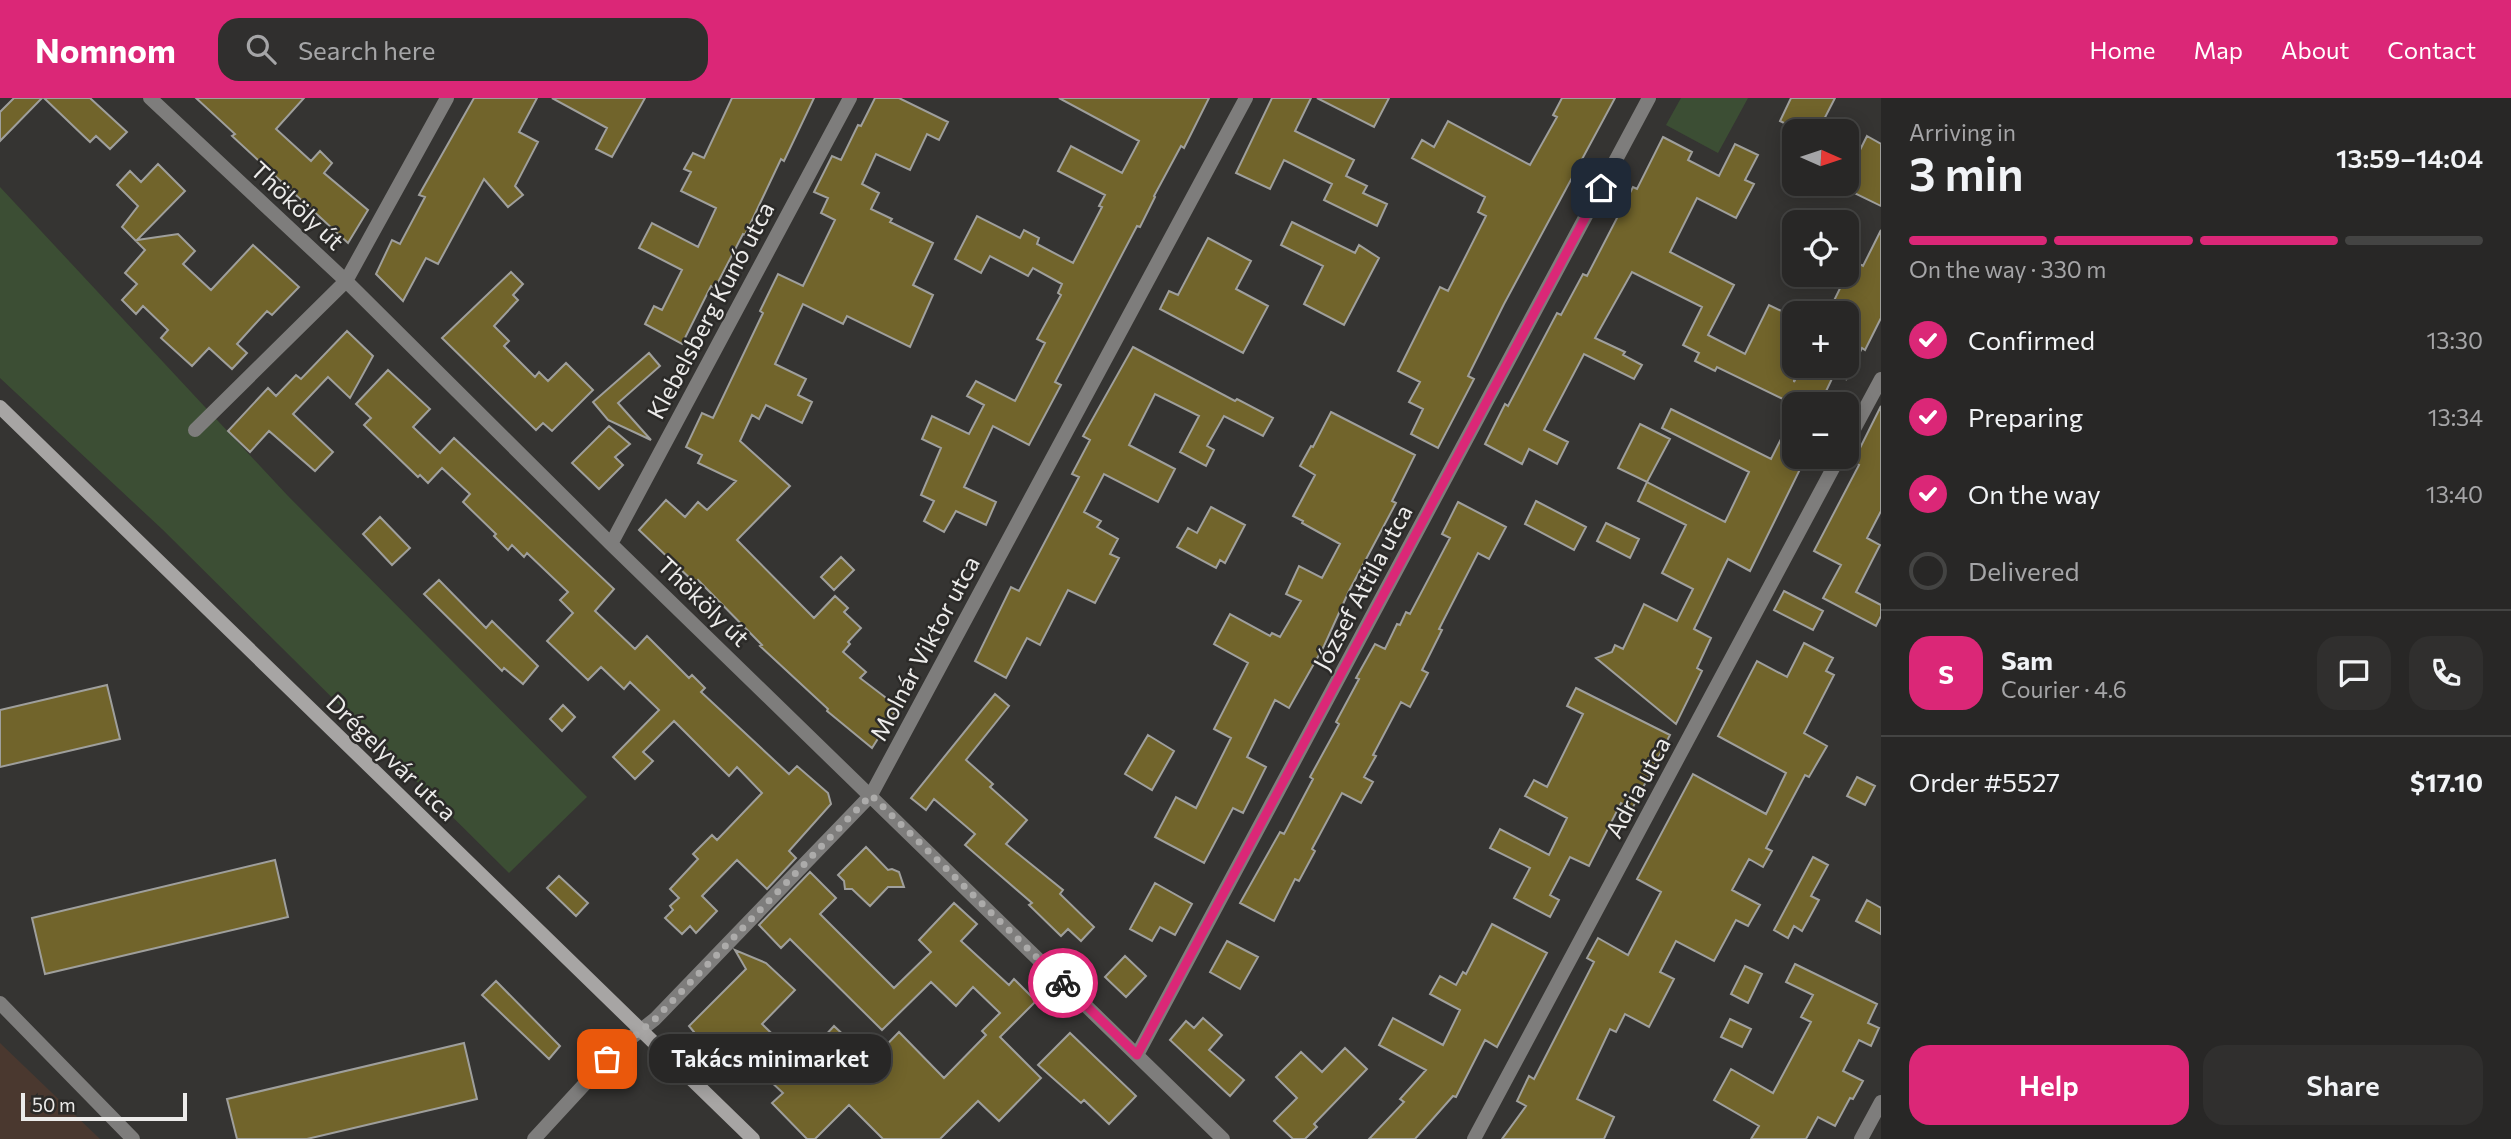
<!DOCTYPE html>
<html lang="en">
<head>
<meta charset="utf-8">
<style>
	body { margin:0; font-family:Commissioner,sans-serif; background:#302f2e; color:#f1f3f6; height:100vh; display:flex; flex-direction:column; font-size:26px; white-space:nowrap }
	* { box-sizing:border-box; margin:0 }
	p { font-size:23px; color:#a5a5a7 }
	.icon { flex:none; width:38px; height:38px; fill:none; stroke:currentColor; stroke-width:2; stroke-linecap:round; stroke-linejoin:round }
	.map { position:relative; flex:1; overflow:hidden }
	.details { display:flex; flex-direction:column; background:#282726; width:630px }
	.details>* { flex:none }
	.needle { width:46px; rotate:93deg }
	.tools { position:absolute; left:1782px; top:21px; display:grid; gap:14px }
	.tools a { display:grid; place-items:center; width:77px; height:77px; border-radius:14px; background:#282726; box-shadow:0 4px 18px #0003,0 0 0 2px #444443; font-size:35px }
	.scale { position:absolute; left:21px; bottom:18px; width:166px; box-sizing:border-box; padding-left:7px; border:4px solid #ecebea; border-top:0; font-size:19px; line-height:24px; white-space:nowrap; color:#ecebea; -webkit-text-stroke:5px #2b2a28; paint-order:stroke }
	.pin { position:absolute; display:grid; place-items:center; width:60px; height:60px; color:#fff; margin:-30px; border-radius:14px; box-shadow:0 4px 10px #0006 }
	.courier { position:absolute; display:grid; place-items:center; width:70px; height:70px; margin:-35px; border:5px solid #db2777; border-radius:50%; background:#fff; color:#222; box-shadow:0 2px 9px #0007 }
	.bubble { position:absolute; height:49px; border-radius:21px; background:#282726; box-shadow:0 4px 18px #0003,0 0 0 2px #444443; font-size:23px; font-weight:600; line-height:49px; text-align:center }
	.overview em { font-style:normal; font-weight:600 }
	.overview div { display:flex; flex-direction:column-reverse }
	.overview { display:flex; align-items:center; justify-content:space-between; height:119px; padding:0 28px }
	h1 { font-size:46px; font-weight:600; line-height:52px }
	.bar { display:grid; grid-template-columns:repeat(4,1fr); gap:10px 7px; align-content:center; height:84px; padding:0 28px }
	.bar i { height:9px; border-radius:5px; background:#444443 }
	.bar .selected { background:#db2777 }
	.bar p { grid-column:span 4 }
	.line { display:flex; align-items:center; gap:18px; padding:0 28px; border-top:2px solid #444443 }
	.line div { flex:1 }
	.round { display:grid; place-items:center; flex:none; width:74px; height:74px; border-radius:21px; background:#302f2e }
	ol { padding:0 28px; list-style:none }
	li { display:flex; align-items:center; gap:21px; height:77px }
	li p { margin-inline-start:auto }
	li .icon { padding:7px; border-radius:50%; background:#db2777; color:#fff; stroke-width:4 }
	li:last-child { color:#a5a5a7 }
	li i { width:38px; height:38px; border:4px solid #444443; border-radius:50% }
	.action { display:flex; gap:14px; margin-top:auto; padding:14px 28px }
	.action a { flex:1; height:80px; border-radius:21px; background:#db2777; color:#fff; font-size:28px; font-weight:600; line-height:80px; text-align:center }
	.action a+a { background:#302f2e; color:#f1f3f6 }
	header { display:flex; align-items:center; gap:42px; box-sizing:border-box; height:98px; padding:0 35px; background:#db2777; color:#fff }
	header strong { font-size:33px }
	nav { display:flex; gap:38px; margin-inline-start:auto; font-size:24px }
	.search { width:490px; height:63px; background:#302f2e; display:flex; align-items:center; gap:18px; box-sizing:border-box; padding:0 24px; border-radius:21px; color:#a5a5a7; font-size:26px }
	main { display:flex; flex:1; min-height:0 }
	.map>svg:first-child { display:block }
	.industrial { fill:#4a382f }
	.green { fill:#3c4e34 }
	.building { fill:#71642b; stroke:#9f9f9c; stroke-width:2 }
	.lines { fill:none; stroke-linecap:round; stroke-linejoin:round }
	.street { stroke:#7e7d7c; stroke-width:14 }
	.secondary { stroke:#a7a5a4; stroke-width:14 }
	.done { stroke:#acabaa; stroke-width:7; stroke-dasharray:0 12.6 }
	.route { stroke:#db2777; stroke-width:9 }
	.labels { text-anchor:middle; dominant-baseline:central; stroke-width:5; stroke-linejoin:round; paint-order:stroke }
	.street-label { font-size:24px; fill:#ecebea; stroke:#2b2a28 }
</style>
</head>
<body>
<header>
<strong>Nomnom</strong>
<div class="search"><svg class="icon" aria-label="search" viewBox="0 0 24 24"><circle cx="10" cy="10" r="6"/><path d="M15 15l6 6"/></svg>Search here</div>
<nav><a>Home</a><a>Map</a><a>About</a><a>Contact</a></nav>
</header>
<main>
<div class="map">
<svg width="1881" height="1041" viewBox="0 0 1881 1041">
	<rect width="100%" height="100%" fill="#353432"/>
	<!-- industrial -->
	<path class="industrial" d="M0,945L100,1041H0Z"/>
	<!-- green -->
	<path class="green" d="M1681,0H1748L1718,55L1666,27Z
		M0,89L288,398L587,699L509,775L162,431L0,280Z"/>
	<!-- building -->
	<path class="building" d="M14,0H42L0,43V14Z
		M44,0H90L127,34L110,51L96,38L90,44Z
		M196,0H304L276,31L311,63L320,53L332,65L324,75L368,112L348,145L232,38L235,36Z
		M474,0H537L519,34L538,44L515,88L523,97L508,109L484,81L438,166L426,160L403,203L376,176L392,142L400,146L425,99L419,97Z
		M552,0H645L612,59L596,51L607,30Z
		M732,0H814L784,63L781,61L745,137L743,136L715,190L711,188L682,246L645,226L654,208L662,212L682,172L639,150L652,125L698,149L716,110L681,93L691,74L684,71L693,55L704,60Z
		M875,0H899L948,24L939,42L927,36L910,72L876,56L862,86L879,95L871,111L892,121L890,124L933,145L913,187L933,197L910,249L847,218L843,226L803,206L775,266L806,281L798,297L812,304L802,325L766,307L759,321L752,317L740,343L790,388L737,442L814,520L835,498L848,510L844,514L861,530L848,544L850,546L843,554L866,574L860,580L898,609L872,650L827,613L828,611L760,548L762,547L698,482L695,485L639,432L666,402L685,419L698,404L707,412L736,383L698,365L702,357L686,349L702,315L713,320L763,215L760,213L778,176L803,188L835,122L821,115L828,100L814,94L832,58L841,62L858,27L861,28Z
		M1059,0H1209L1184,50L1181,48L1154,98L1155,99L1140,129L1137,128L1055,284L1061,287L1029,347L993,328L964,389L996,404L986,427L956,413L944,434L924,423L934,403L921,397L941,350L922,341L932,318L969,336L984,307L967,298L976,283L1015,303L1045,245L1037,241L1061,197L1058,195L1062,186L1033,170L1028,178L990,158L981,175L955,161L977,118L1020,140L1024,132L1039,140L1037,146L1073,165L1102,109L1099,108L1105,97L1058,73L1071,48L1122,75L1139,43Z
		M1272,0H1311L1295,33L1354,62L1346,78L1367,88L1363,95L1387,106L1377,128L1324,102L1332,86L1284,62L1270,91L1236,75Z
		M1317,0H1389L1374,29Z
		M1562,0H1615L1504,206L1468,278L1474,281L1438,350L1411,336L1423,311L1409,304L1420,284L1398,273L1440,189L1448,193L1486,118L1478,114L1485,99L1412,60L1422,42L1434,49L1448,23L1530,67L1557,19L1553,17Z
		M1791,0H1835L1818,33H1800L1780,23Z
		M1867,38L1881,46V108L1842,89L1846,86V80Z
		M1663,39L1692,54L1688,62L1719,78L1735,46L1758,57L1745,82L1754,86L1736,120L1697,100L1670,154L1734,187L1708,237L1745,256L1769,207L1794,219V284L1802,268H1838L1820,306H1783L1785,302L1717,269L1715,273L1695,263L1699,255L1683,247L1702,209L1632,174L1595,240L1625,254L1623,257L1642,267L1634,281L1584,256L1544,332L1568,344L1557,366L1529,351L1522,366L1485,346L1505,306L1508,308L1557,215L1561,217L1583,176L1587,178L1633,89L1637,91Z
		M158,66L185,93L137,142L178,136L195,153L183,166L211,192L253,147L299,189L272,217L267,213L237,246L247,255L232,271L209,250L192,268L161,240L168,232L143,208L136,216L122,202L137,186L125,175L145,152L122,129L138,108L117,87L130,73L141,84Z
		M1292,124L1355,155L1359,147L1379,160L1344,227L1304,206L1323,168L1281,147Z
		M1881,132V220L1865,252L1862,250L1846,282V215H1828L1846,178V159L1863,168Z
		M1208,140L1251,163L1236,191L1268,208L1243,255L1160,211L1169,193L1178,197Z
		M511,174L523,186L513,197L518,202L494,228L509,243L504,248L535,279L539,274L548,283L566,265L593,292L552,333L543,325L536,332L442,240Z
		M347,233L373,258L350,300L328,279L293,316L333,354L315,373L269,333L250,354L228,333L268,290L276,298L296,277L301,281Z
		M1133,249L1235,303L1237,301L1273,320L1263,338L1224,318L1207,348L1214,352L1206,368L1180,354L1199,318L1155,296L1129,347L1175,371L1158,404L1104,376L1084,414L1101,423L1097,429L1118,441L1110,456L1119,460L1095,505L1068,492L1040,547L1027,540L1006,580L975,563L1011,489L1019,493L1079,379L1072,376L1090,342L1083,338Z
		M649,255L660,268L618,305L651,342L608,322L593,304Z
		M388,272L430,311L413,329L440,355L454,340L614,491L595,513L635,551L647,538L689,580L692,577L705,590L701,594L789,676L797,668L828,695L831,706L789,753L796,760L767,791L737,762L702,798L717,813L696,835L690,828L682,836L665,820L673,812L670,808L679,800L670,791L698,761L693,756L712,737L717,742L762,695L737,669L729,678L674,623L643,654L653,663L635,681L613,659L659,612L630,584L624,591L601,569L588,582L547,543L573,515L560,502L568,494L527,455L524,459L512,447L508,452L494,438L496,436L463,404L470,396L442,370L428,385L420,377L418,379L364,327L371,320L356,306Z
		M1881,308V413L1867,440L1880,447L1856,494L1881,507V518L1876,528L1823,500L1841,467L1814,453L1859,367L1853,364Z
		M1671,311L1771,361L1781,341L1794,347V359H1806L1750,473L1728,461L1694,531L1711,540L1697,570L1702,573L1676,626L1596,560L1612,554L1615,547L1623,551L1644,506L1677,523L1693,491L1662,475L1686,427L1638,403L1647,384L1725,424L1749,374L1662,330Z
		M1331,314L1415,357L1392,403L1396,405L1349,493L1324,548L1289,610L1275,602L1247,659L1266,669L1243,715L1233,710L1204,765L1155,739L1176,699L1196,710L1231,640L1214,631L1248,565L1214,546L1230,516L1270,538L1272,535L1280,539L1301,503L1286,496L1299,468L1322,480L1340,446L1302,425L1303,423L1293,418L1315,377L1300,368L1311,348L1313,349Z
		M1640,326L1670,341L1647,384L1618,370Z
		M609,328L630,346L615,359L623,367L599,391L572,365Z
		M1536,403L1586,429L1574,452L1525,426Z
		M1458,404L1506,429L1489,461L1478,455L1439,531L1442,532L1422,572L1428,575L1410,609L1401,604L1373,657L1376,658L1364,679L1373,684L1361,705L1342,695L1312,751L1315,753L1299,783L1295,781L1274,823L1240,805L1280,734L1284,736L1313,681L1310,679L1339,626L1336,624L1359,581L1356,580L1375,546L1385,551L1397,526L1400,527L1406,514L1410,516L1450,440L1442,436Z
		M1211,409L1245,427L1225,465L1220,462L1216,470L1177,449L1188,430L1197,435Z
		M380,419L410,450L392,467L363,436Z
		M1606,425L1639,441L1630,460L1597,443Z
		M841,459L854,472L834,492L821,479Z
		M439,482L486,530L492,523L538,568L523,586L504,570L502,573L424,496Z
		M1784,493L1823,513L1813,532L1774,512Z
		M1804,545L1833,560L1826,573L1834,577L1804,635L1827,648L1809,679L1805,677L1766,750L1772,753L1763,769L1749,761L1732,792L1760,807L1748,828L1736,822L1714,863L1676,843L1660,874L1674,881L1649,929L1625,916L1616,934L1610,931L1577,1001L1614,1019L1604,1041H1502L1526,1008L1517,1003L1529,978L1534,981L1594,864L1587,860L1598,840L1628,857L1661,794L1637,781L1693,676L1766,716L1786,675L1718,638L1757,563L1787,579Z
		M107,587L120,641L0,669V612Z
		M1576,590L1670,637L1632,711L1621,705L1589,768L1570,759L1550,797L1559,802L1550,819L1514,800L1530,770L1490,750L1500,731L1549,757L1567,720L1525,698L1534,682L1547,689L1583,616L1567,608Z
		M995,596L1009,608L966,662L993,686L990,689L1027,722L1006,746L1063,792L1060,796L1094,829L1081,843L1068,831L1061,838L1029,807L1032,805L965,747L975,736L934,701L926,712L911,700Z
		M563,607L575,619L562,633L550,621Z
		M1148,637L1174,653L1152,692L1125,676Z
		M1857,679L1875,688L1865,707L1847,698Z
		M866,749L888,772L892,771L899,774L904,789H888L870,808L852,791H845L844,783L838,777Z
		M1813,759L1828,767L1811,798L1819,802L1802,833L1794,828L1788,840L1774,832Z
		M275,762L288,819L45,876L32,820Z
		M810,774L836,800L820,816L894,890L931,854L919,842L954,805L977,826L961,843L1009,887L1014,881L1036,903L1000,939L1041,980L999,1023L978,1003L940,1041H883L849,1007L815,1041H807L772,1005L783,995L751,965L738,979L693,936L694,934L689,928L746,871L735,852L766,865L795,892L762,926L801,964L834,928L871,963L899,934L944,980L986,937L982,933L1000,915L973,889L956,908L931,884L882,932L790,841L781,850L759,827Z
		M559,778L588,805L576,818L547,790Z
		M1155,785L1192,806L1175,837L1160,829L1152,843L1130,831Z
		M1867,802L1881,810V836L1856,823Z
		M1492,826L1547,855L1497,949L1485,942L1456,999L1453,998L1415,1041H1369L1404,1004L1400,1001L1426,972L1379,947L1393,920L1443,947L1460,912L1430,896L1440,878L1456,887L1463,874L1466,876Z
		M1227,843L1258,859L1240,891L1210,874Z
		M1125,858L1146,878L1126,899L1105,879Z
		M1795,866L1877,906L1868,925L1879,930L1871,948L1859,942L1843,973L1863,983L1853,1001L1850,1000L1835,1028L1818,1019L1806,1041H1751L1759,1028L1714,1002L1731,971L1773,995L1811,924L1801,919L1813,897L1786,884Z
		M1745,868L1762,876L1748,905L1731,896Z
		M496,883L560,948L549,961L482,897Z
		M1203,920L1222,937L1209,952L1244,982L1230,998L1170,942L1186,923L1194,930Z
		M1730,921L1751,931L1742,949L1721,939Z
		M1070,935L1136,998L1109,1026L1084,1002L1081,1005L1038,967Z
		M464,945L477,1001L307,1041H237L227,1001Z
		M1345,950L1367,971L1314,1026L1317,1029L1305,1041H1293L1274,1023L1297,1000L1276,979L1301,954L1322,974Z"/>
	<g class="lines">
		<!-- street -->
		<path class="street" d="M150,0L346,183L611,446L1223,1041
			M195,332L346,183L447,0
			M1846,346L1881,281
			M611,446L850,0
			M0,905L133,1041
			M1137,957L1649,0
			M534,1041L617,951L655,921L871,697L1246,0
			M1474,1041L1839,359
			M1861,1041L1881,1004"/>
		<!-- secondary -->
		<path class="secondary" d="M0,309L753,1041"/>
	</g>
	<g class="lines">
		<!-- done -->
		<path class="done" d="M607,961L655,921L871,697L1063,885"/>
		<!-- route -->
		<path class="route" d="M1063,885L1137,957L1601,90"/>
	</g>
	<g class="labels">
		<!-- street labels -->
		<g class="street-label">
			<text transform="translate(298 107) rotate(43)">Thököly út</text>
			<text transform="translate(710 212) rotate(-62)">Klebelsberg Kunó utca</text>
			<text transform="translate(1362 489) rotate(-62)">József Attila utca</text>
			<text transform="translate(704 503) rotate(44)">Thököly út</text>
			<text transform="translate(924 550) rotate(-62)">Molnár Viktor utca</text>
			<text transform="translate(392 659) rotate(44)">Drégelyvár utca</text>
			<text transform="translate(1637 689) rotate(-62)">Adria utca</text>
		</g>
	</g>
</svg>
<div class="tools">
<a><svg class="needle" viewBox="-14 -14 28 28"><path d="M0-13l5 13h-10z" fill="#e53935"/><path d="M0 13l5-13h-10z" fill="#a5a5a7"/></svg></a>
<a><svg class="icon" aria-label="locate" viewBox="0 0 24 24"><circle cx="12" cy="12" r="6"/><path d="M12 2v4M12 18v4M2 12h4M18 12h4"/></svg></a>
<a>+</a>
<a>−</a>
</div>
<div class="scale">50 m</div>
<div class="pin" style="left:607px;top:961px;background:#ea580c"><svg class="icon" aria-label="bag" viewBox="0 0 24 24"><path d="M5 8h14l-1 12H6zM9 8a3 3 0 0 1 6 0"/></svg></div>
<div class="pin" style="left:1601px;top:90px;background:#1f2937"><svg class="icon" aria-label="home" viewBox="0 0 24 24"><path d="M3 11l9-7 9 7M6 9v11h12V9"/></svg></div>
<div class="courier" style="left:1063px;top:885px"><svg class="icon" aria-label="bike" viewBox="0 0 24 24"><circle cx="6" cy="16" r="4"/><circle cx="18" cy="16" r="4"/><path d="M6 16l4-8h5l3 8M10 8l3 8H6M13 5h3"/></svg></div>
<div class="bubble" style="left:649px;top:936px;width:242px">Takács minimarket</div>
</div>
<section class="details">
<div class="overview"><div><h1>3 min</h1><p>Arriving in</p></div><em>13:59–14:04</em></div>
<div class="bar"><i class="selected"></i><i class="selected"></i><i class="selected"></i><i></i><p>On the way · 330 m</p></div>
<ol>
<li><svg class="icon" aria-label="check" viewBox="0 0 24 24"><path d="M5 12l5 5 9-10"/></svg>Confirmed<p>13:30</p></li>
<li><svg class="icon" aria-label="check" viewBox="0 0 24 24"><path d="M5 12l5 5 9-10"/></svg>Preparing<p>13:34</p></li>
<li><svg class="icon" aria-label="check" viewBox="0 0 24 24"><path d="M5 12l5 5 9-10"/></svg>On the way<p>13:40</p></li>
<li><i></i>Delivered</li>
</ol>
<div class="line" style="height:126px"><b class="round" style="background:#db2777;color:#fff">S</b><div><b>Sam</b><p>Courier · 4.6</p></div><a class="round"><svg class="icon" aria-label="chat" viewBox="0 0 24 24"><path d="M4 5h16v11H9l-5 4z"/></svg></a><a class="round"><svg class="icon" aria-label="phone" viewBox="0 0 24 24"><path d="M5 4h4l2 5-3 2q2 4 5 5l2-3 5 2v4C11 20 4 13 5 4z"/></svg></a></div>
<div class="line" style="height:91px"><div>Order #5527</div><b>$17.10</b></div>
<div class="action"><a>Help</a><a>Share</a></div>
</section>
</main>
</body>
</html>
